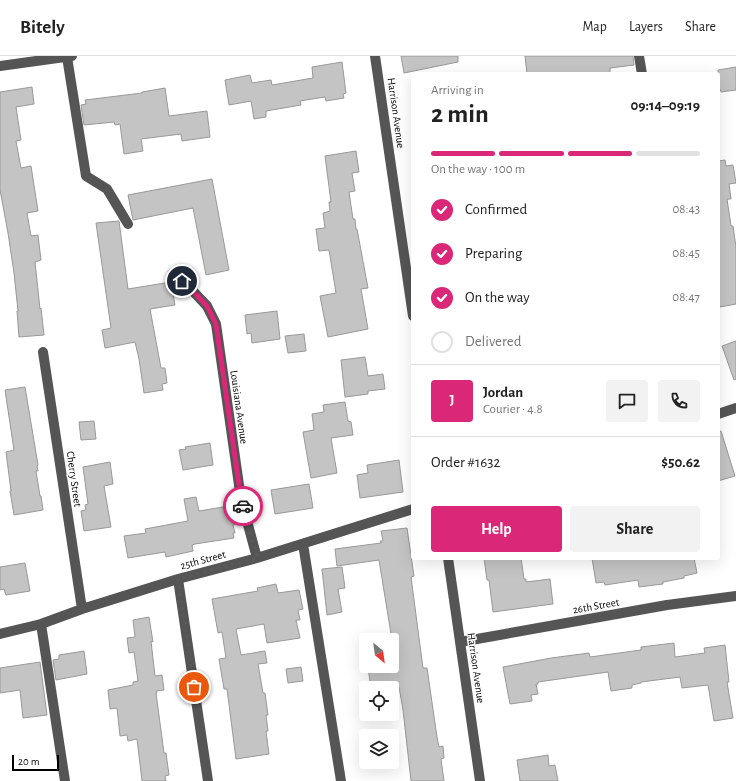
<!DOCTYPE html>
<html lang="en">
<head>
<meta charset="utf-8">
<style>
	body { margin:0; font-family:"Alegreya Sans",sans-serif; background:#f2f2f2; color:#222; height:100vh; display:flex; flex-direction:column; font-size:15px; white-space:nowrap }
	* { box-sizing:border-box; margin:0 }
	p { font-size:13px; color:#767676 }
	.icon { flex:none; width:22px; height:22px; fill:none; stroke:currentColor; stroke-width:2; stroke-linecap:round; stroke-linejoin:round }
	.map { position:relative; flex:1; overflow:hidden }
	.panel { position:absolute; left:411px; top:16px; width:309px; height:488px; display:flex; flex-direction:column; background:#fff; border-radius:4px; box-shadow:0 4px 16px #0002 }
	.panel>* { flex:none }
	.needle { width:26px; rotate:151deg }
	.controls { position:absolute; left:359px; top:577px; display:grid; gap:8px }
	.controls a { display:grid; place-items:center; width:40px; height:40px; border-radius:4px; background:#fff; box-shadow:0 4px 16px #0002; font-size:20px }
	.scale { position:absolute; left:12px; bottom:10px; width:47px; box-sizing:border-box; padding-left:4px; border:2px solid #000; border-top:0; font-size:11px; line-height:14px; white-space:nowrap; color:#000; -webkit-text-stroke:3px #fff; paint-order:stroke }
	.pin { position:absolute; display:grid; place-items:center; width:34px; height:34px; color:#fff; margin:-17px; border:2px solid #fff; border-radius:50%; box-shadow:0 1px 4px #0007 }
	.courier { position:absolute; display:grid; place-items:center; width:40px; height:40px; margin:-20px; border:3px solid #db2777; border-radius:50%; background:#fff; color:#222; box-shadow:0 1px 5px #0007 }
	.summary em { font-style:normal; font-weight:600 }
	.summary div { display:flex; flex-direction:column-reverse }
	.summary { display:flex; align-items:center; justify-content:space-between; height:68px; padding:0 20px }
	h1 { font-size:26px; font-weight:600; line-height:30px }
	.bar { display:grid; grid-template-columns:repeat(4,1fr); gap:6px 4px; align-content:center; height:48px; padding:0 20px }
	.bar i { height:5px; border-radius:3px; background:#e0e0e0 }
	.bar .current { background:#db2777 }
	.bar p { grid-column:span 4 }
	.line { display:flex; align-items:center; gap:10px; padding:0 20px; border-top:1px solid #e0e0e0 }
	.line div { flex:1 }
	.round { display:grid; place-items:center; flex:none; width:42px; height:42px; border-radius:4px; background:#f2f2f2 }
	ol { padding:0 20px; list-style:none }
	li { display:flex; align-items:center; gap:12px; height:44px }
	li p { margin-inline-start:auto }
	li .icon { padding:4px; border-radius:50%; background:#db2777; color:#fff; stroke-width:4 }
	li:last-child { color:#767676 }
	li i { width:22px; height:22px; border:2px solid #e0e0e0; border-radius:50% }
	.button { display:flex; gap:8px; margin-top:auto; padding:8px 20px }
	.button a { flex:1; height:46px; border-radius:4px; background:#db2777; color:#fff; font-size:16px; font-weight:600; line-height:46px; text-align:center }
	.button a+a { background:#f2f2f2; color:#222 }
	header { display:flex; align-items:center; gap:24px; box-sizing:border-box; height:56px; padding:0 20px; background:#fff; border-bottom:1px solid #e0e0e0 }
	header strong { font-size:19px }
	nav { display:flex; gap:22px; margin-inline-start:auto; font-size:14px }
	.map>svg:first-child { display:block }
	.building { fill:#c4c4c4; stroke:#999 }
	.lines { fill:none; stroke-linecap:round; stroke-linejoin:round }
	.minor { stroke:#555; stroke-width:10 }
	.done { stroke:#595959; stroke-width:4; stroke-dasharray:0 7.2 }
	.route { stroke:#db2777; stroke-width:5 }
	.labels { text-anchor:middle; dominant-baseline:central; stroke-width:3; stroke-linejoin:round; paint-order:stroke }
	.street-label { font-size:11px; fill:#000; stroke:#fff }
</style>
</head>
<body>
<header>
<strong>Bitely</strong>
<nav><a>Map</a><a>Layers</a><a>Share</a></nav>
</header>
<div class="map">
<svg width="736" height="725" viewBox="0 0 736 725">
	<rect width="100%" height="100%" fill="#fff"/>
	<!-- building -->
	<path class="building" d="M401,0H458V6L404,17Z
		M525,0H633L634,9L610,12V18H527Z
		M342,6L346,37L343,38L344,42L326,45L325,41L300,45L301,49L266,55V61L254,63L251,45L229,49L225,24L250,19L252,27L271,24L272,29L313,22L312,11Z
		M736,11V34L721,36L720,33H718V14Z
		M32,31L34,48L16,51L21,84L16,85L21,112L31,110L38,155L27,157L31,180L38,179L41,204L35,206L40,253L41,252L44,279L19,281L17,255H18L14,217L8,177L0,134V36Z
		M165,32L169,60L207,55L210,81L182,85L181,78L141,83L143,95L124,98L120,68L115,69L114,66L84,69L81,49L86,48L85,44L142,37V36Z
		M356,95L359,116L352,117L355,135L349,136L353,163H355L356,173H357L368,232L361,233L368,273L328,281L320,240L336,237L329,194L319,195L316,173L325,172L323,157L330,155L329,146H331L325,100Z
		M725,104L726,110L733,109L736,127L729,128L731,143H727L731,170H733L736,191V248L720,251L718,240V105Z
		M212,123L229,214L206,219L193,152L133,164L128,139Z
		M119,165L128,233L171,226L175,249L150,253L161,312H165L167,327L162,328L163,334L144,337L139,303L135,286L105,292L102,274L111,272L96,167Z
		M277,255L280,283L252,287L251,277L247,278L245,259Z
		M304,278L306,295L288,297L285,280Z
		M736,285V323L734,324L722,290Z
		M365,301L368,320L383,318L385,333L368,335V338L345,341L341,304Z
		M25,331L38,409L37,410L38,415H36L40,440H41L43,454L14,459L10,435H11L6,396L14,394L5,334Z
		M345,346L348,365L351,366L353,379L331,382L337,417L311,422L303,376L314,374L312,358L324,356L323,349Z
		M94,365L96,383L81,384L79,366Z
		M721,375L735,420L718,425V376Z
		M210,387L213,409L183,414L179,394L186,393L185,391Z
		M399,404L403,436L360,442L357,419L368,417L367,409Z
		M110,406L113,428L104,430L111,471L84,475L81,455L86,454L85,449L88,448L83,411Z
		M309,428L313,452L275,458L271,434Z
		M196,441L199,455L229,450V454H231L235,468L233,469L235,477H233L234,482L195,488L192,489L193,495L166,501L165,496L128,502L124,480L146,477L145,473L188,465L184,443Z
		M407,472L414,520L411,521L423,612H427L437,681L439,691L443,690L444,702L441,703L444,725H411L403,654L399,631L388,632H371L368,612L392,610V584L379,504L337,510L335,493L381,487L380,485H383L381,475Z
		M484,502H521L524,523H526V526L550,523L553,548L493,556L489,524H487Z
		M592,502H694L697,517L684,520V522L663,526V528L639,531L638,524L605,529L604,526L596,527Z
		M25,507L30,535L6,539L4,533L0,534V511Z
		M342,511L345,532L338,533L342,556L327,559L322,513Z
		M276,528L278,537L299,534L303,553L298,554L300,564H296L300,582L267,587L264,568L236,573L241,599L265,595L267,607L258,608L263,637H265L268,659H266L268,675H266L269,698L236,703L227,633H224L219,603L226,602L222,576L218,577L212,543L258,535L257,532Z
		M149,561L153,586L151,585L155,620L162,619L164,634L156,635L157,637H156L164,697H166L169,719L165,720L166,725H142L137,683L128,685L127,679L120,680L117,652L110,653L108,634L133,629V626L138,625L134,596L129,597L127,582L135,581L133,564Z
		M674,587L675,601L705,597L704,592L725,589L729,626H727L733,662L714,665L708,629L682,632L680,621L641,626V627L632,629V632L611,635L608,616L538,626V628H536L538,638L531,639L532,645L510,648L503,611L551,602L589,597L590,601L641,594V591Z
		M84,595L87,618L56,624L53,604L59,603V599Z
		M40,606L47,659L23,662L20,634L0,637V612Z
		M301,611L303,625L288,627L286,613Z
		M548,699L549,710L555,709L558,725H520L517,704Z"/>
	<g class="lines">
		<!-- minor -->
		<path class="minor" d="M375,0L413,260
			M639,0L642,18
			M67,1L86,120L107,133L128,168
			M0,10L72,0
			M172,218L191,233L207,250L216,268L241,443L257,502
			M43,296L82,553
			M718,358L736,352
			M303,488L341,725
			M448,502L480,725
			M178,523L208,725
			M41,568L65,725
			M0,578L41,568L82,553L178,523L257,502L413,453
			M460,586L667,549L736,540"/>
	</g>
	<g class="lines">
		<!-- done -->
		<path class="done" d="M194,631L178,523L257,502L243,450"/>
		<!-- route -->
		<path class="route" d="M182,225L191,233L207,250L216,268L241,443L243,450"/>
	</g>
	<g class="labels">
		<!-- street labels -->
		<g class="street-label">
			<text transform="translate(396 57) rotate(82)">Harrison Avenue</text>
			<text transform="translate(239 351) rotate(82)">Louisiana Avenue</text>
			<text transform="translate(74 423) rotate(82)">Cherry Street</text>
			<text transform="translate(203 504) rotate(-15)">25th Street</text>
			<text transform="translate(596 550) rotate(-10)">26th Street</text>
			<text transform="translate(476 612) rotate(82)">Harrison Avenue</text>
		</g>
	</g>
</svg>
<div class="controls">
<a><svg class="needle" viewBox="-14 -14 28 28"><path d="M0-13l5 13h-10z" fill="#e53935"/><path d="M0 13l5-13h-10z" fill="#767676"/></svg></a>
<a><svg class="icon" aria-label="locate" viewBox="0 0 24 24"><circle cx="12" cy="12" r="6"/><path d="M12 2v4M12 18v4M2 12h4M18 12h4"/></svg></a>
<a><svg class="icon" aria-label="layers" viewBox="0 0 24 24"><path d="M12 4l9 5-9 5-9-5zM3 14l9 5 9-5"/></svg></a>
</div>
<div class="scale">20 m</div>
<div class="pin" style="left:194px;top:631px;background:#ea580c"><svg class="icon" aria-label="bag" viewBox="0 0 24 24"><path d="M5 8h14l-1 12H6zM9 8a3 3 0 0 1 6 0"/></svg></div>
<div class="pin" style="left:182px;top:225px;background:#1f2937"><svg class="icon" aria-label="home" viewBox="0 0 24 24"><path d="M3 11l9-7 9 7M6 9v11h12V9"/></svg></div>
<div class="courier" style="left:243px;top:450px"><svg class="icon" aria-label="car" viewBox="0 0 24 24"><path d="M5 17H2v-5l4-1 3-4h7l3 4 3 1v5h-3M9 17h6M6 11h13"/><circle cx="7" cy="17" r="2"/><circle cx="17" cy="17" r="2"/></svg></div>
<section class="panel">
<div class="summary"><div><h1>2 min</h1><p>Arriving in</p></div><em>09:14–09:19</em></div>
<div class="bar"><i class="current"></i><i class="current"></i><i class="current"></i><i></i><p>On the way · 100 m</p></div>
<ol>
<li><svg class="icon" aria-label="check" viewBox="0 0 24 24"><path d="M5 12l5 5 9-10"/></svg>Confirmed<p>08:43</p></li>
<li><svg class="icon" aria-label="check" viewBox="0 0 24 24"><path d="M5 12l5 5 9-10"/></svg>Preparing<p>08:45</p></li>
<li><svg class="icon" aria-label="check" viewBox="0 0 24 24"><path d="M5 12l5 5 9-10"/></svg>On the way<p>08:47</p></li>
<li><i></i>Delivered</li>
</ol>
<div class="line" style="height:72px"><b class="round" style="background:#db2777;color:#fff">J</b><div><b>Jordan</b><p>Courier · 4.8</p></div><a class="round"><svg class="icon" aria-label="chat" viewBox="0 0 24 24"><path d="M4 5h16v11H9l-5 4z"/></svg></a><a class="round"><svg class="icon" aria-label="phone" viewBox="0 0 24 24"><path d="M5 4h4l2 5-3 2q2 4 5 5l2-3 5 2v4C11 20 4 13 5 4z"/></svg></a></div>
<div class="line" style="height:52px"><div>Order #1632</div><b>$50.62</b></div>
<div class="button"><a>Help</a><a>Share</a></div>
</section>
</div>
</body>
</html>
